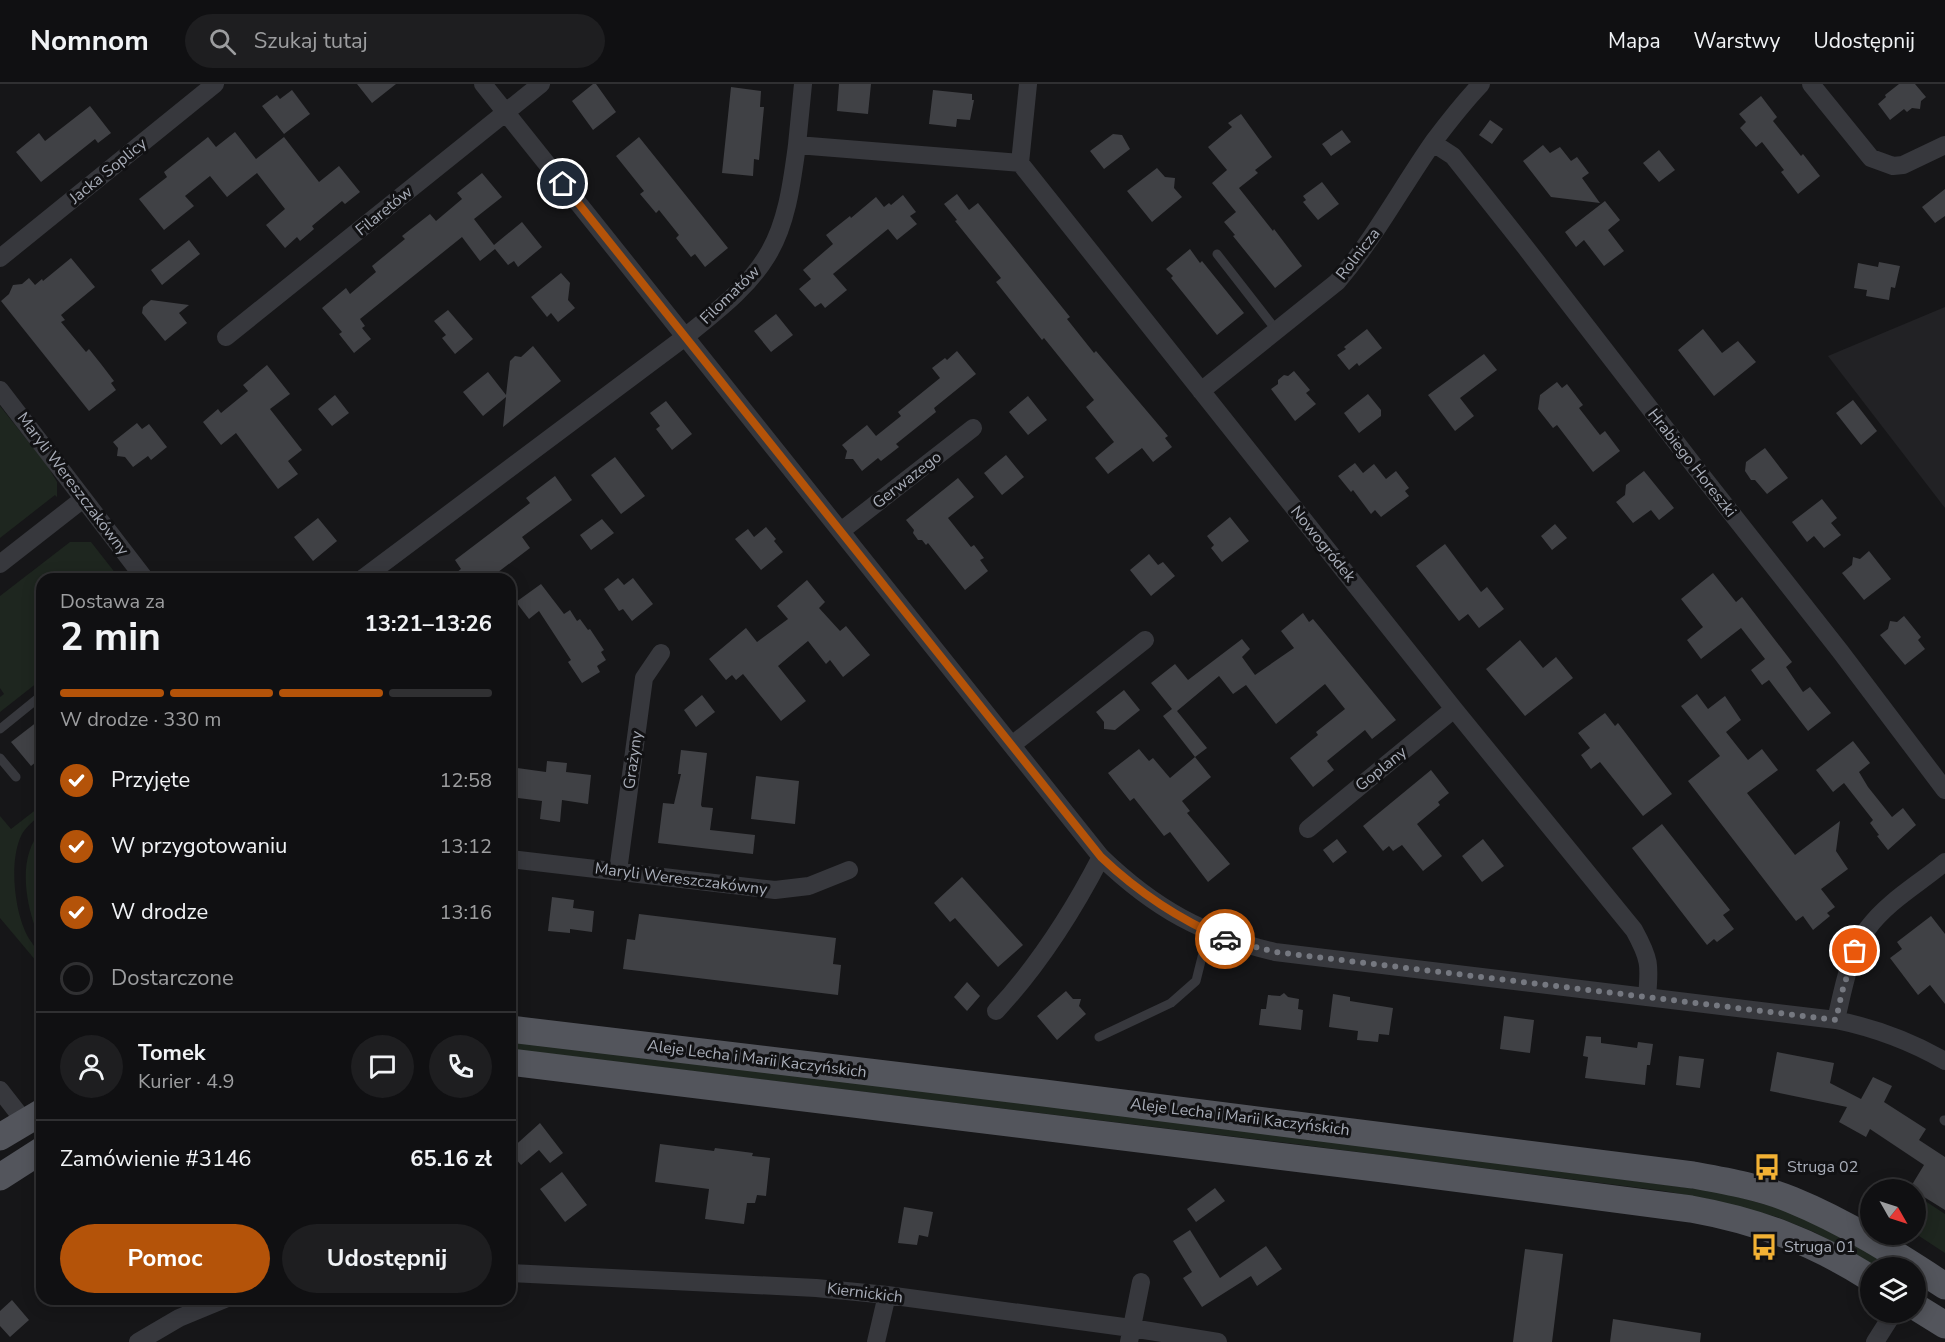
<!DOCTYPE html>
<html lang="pl">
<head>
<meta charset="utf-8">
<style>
	body { margin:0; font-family:"Nunito Sans",sans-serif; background:#1e1e20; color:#f1f3f6; height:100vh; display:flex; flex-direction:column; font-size:22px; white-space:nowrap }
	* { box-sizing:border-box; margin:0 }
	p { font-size:20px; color:#9c9d9f }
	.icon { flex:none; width:33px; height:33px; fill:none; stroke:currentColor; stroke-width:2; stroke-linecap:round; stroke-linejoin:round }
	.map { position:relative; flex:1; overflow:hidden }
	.drawer { position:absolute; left:36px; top:489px; width:480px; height:732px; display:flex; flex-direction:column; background:#101012; border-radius:18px; box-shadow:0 3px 15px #0003,0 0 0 2px #303032 }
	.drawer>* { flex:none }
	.needle { width:39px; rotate:129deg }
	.buttons { position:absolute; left:1860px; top:1095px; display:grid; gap:12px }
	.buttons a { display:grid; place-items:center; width:66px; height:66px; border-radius:50%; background:#101012; box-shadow:0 3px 15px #0003,0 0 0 2px #303032; font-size:30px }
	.pin { position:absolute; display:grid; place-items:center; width:51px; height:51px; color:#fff; margin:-26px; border:3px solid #fff; border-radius:50%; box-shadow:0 2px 6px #0007 }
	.courier { position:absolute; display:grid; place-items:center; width:60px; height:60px; margin:-30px; border:4px solid #b45309; border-radius:50%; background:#fff; color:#222; box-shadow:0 2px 8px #0007 }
	.summary em { font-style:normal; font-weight:700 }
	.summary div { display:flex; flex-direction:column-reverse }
	.summary { display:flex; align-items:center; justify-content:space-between; height:102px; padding:0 24px }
	h1 { font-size:39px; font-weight:700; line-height:45px }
	.bar { display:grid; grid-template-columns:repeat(4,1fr); gap:9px 6px; align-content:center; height:72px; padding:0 24px }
	.bar i { height:8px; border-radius:4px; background:#303032 }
	.bar .current { background:#b45309 }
	.bar p { grid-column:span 4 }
	.line { display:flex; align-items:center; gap:15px; padding:0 24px; border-top:2px solid #303032 }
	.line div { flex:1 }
	.round { display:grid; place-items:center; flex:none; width:63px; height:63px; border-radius:32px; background:#1e1e20 }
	ol { padding:0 24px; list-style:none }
	li { display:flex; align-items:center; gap:18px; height:66px }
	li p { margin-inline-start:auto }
	li .icon { padding:6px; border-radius:50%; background:#b45309; color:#fff; stroke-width:4 }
	li:last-child { color:#9c9d9f }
	li i { width:33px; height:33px; border:3px solid #303032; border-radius:50% }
	.button { display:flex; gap:12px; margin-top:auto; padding:12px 24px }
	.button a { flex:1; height:69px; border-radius:36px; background:#b45309; color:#fff; font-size:24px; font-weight:700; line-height:69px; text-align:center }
	.button a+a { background:#1e1e20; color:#f1f3f6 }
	header { display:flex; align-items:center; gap:36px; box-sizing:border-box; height:84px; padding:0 30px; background:#101012; border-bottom:2px solid #303032 }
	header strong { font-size:28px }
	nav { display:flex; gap:33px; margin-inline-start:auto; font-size:21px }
	.search { width:420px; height:54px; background:#1e1e20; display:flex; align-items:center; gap:15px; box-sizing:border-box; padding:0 21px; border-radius:33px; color:#9c9d9f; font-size:22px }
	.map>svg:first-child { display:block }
	.built { fill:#222225 }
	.green { fill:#1e261f }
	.building { fill:#404145 }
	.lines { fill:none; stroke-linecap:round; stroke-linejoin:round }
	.service { stroke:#37383d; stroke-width:9 }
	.minor { stroke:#37383d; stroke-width:18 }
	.primary { stroke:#53555c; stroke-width:27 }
	.done { stroke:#757880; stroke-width:6; stroke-dasharray:0 10.8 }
	.route { stroke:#b45309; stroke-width:8 }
	.labels { text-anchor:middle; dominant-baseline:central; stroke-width:6; stroke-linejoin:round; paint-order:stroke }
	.street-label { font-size:16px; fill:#a8adb8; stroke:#111113 }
	.poi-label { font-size:16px; fill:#a8adb8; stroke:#111113; text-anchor:start }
</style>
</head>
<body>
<header>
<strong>Nomnom</strong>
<div class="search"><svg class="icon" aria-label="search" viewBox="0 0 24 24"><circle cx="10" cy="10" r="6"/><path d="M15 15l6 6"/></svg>Szukaj tutaj</div>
<nav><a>Mapa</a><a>Warstwy</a><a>Udostępnij</a></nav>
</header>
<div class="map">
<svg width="1945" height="1258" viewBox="0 0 1945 1258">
	<rect width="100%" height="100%" fill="#161618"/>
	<!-- built -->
	<path class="built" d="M1945,223V424L1828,272Z"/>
	<!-- green -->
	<path class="green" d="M0,322L47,381L57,398V413L55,411L0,454Z
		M70,458H91L120,495H42V595L0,628V613L4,610L0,604V512Z
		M42,721V730C35,735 27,742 22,750C9,775 14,822 25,847C31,861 42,867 42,884L0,834V732L11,745Z
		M42,746V836L35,843C25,814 18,771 42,746Z
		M510,957L872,999L1721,1108L1795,1129L1895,1183H1875L1814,1148L1777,1133L1708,1115L1664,1107L1279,1058L510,965Z
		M1916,1111L1945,1130V1169L1916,1150Z"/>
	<!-- building -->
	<path class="building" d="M357,0H396L372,19Z
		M593,0H596L616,28L593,46L572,17Z
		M839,0H871L868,30L837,27Z
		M1899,0H1915L1926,13L1921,17L1920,25L1912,24L1907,28L1904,25L1890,36L1878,20L1886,13L1885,11Z
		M731,3L761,7L760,23H764L759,76L754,75L753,92L722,89Z
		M292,6L310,30L284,50L262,22L277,11L280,15Z
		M933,6L972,10V16H974L970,36L957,35L956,43L929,40Z
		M1761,12L1777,33L1773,37L1801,72L1803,70L1820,92L1798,110L1781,88L1784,86L1762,58L1756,63L1740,44L1746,38L1739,30Z
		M90,22L111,49L98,59L95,55L41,98L16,68L39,49L45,57Z
		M1241,30L1272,73L1255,86L1258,89L1239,104L1273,147L1274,145L1302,182L1275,204L1233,152L1235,151L1224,138L1236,128L1212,99L1227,86L1208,63L1232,43L1228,39Z
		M1490,36L1503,45L1492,60L1479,51Z
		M1342,46L1351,58L1331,72L1322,60Z
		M235,48L256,75L284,53L319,98L339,82L360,108L345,120L342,117L312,142L314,145L300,157L297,153L285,164L266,141L285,125L257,89L227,113L210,92L185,112L194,122L164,146L139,115L167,93L164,88L208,53L216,63Z
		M1113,50L1122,51L1130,65L1104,85L1090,67Z
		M639,53L728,164L705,183L695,170L691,173L676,154L679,151L659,126L656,129L640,110L644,107L616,72Z
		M1543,61L1550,69L1560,63L1571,77L1577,73L1589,89L1582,94L1600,119L1551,113L1523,77Z
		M1659,66L1675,86L1659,98L1643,79Z
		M1157,84L1165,93L1175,94L1174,104L1182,113L1152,138L1127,107Z
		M482,89L502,113L474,135L494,161L522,138L542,163L518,183L514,177L508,181L495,165L480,177L462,153L360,235L365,242L362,244L371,255L354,269L339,250L342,248L322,224L346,204L350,210L376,188L372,182L405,155L402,152L430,130L436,137L462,115L457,109Z
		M1322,98L1339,120L1318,136L1303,118L1306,116L1303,112Z
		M1945,105V132L1935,139L1922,123Z
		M957,110L969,126L978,119L1070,233L1067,235L1094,269L1096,267L1168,352L1165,354L1172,363L1153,378L1142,364L1108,390L1095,374L1114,358L1086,323L1094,316L1044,254L1042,256L996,198L1001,194L955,137L957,136L944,120Z
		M903,111L916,128L910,132L917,140L897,156L888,145L833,190L847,206L825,224L821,219L815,223L799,205L811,195L803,186L833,160L826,151L850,132L851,134L876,113L884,123L889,119L891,121Z
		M1605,117L1620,136L1608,146L1624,167L1604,182L1584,156L1576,163L1565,148Z
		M189,156L200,170L162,201L151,186Z
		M1190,165L1200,179L1202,177L1244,229L1217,251L1171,194L1173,192L1166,185Z
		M71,174L95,203L61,231L65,236L61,238L86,268L89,265L101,280L114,297L111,299L116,306L89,327L1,217L9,210L13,201L22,200L29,194L35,201L42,195L43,197Z
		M1879,178L1900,182L1895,204L1891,203L1889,216L1866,212L1867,206L1854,204L1858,179L1878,183Z
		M561,189L570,199L568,216L575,224L558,238L551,229L547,233L531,213Z
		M151,216L189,221L179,229L187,239L165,257L142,229L143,223Z
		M448,226L473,255L455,270L442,254L446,251L434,237Z
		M776,230L793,251L771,268L754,247Z
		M1367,245L1382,264L1359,282L1357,279L1349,286L1337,271L1346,265L1344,263Z
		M1703,245L1722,269L1738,257L1756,278L1714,312L1678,266Z
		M533,262L561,297L503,343L506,313L483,332L463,308L488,288L506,311L510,277L515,272L521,273Z
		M957,267L976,290L934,324L936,328L896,360L899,363L881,377L878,374L862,387L853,375H845L847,367L842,361L867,341L876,352L901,332L898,328L940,294L932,284L945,274L947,276Z
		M1484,270L1497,286L1460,314L1474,332L1455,347L1428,311Z
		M267,281L290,310L270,325L302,366L288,377L298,390L278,405L236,349L221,361L203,338L218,325L221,329L248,307L243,301Z
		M1294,287L1310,306L1306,309L1316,320L1295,337L1271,305L1278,300V296L1284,291L1288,292Z
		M1557,298L1562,304L1567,300L1583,321L1579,324L1600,351L1605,347L1620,367L1593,388L1557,341L1553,344L1538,325L1540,311Z
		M1368,310L1381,326V332L1359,349L1344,329Z
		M335,311L349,329L332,342L318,325Z
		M1028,312L1047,336L1028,351L1009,328Z
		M1853,316L1877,347L1861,361L1836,329Z
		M666,317L692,350L672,366L656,345L660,342L650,329Z
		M137,339L142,345L149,340L167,363L151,376L148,372L133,383L125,373L117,372L118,364L113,358Z
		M1765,364L1788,394L1767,410L1755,396H1751L1745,387L1746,378Z
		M1006,371L1024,393L1002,411L984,389Z
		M615,373L645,412L621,430L591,391Z
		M1355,379L1363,389L1374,380L1386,395L1396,387L1409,404L1405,407L1409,412L1381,433L1375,426L1371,430L1353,406L1351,408L1338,392Z
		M1644,387L1674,424L1659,436L1651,426L1633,439L1616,418L1625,411L1626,401Z
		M555,392L572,416L522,453L530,464L489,495H448L461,485L455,476L530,419L526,414Z
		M958,394L974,413L948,434L971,463L974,461L984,474L980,476L988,487L965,506L928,459L926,461L922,456H918L913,449L914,446L906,436Z
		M1822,415L1837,434L1831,439L1841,451L1824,464L1814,452L1807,458L1792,438Z
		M1230,433L1249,457L1222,478L1211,464L1214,461L1207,452Z
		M318,434L337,457L313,477L294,453Z
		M602,435L614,449L591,466L580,451Z
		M1555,440L1567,454L1552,466L1541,452Z
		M766,443L776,455L774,457L783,468L761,486L735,455L748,445L754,453Z
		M1445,460L1481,508L1487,503L1504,525L1479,544L1468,530L1459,537L1416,482Z
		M1869,467L1891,495L1864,516L1842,489L1852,481L1853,473L1860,475Z
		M1149,470L1158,481L1163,478L1175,492L1151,512L1130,486Z
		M1713,489L1736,518L1742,513L1792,578L1786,583L1803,608L1810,603L1831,629L1808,647L1769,596L1762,601L1751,586L1765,575L1741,544L1701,575L1687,556L1703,543L1681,515Z
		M618,494L624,501L633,494L653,520L632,537L623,525L619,527L604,505Z
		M807,496L825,518L819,524L840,547L846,542L870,571L843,593L830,576L826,580L808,557L778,582L806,617L781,637L743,590L736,596L732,591L726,596L709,575L746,544L757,558L788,535L777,522Z
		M541,500L564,530L570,526L577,537L580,535L588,546L590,545L604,566L601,568L606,576L597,582L600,588L582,599L568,578L571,576L539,527L529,535L516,518Z
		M1303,529L1309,538L1313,535L1396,636L1372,655L1365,646L1327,677L1334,686L1313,703L1290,674L1318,651L1316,648L1345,625L1325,600L1276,640L1246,601L1233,610L1219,592L1177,627L1207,664L1195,673L1163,632L1172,625L1151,599L1175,580L1188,596L1242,555L1250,565L1242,573L1255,591L1294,564L1281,547Z
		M1904,532L1921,553L1918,556L1925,565L1905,581L1880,551L1888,545L1890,537L1897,538Z
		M1520,556L1543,584L1556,573L1573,594L1525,632L1486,585Z
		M1124,606L1140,626L1115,646L1104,645V638L1096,628Z
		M1697,610L1708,625L1725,612L1741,636L1726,648L1748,676L1762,665L1778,686L1747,709L1795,771L1840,737L1836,767L1848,785L1821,805L1835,823L1827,829L1830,832L1813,846L1803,832L1796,837L1688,697L1720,672L1681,622Z
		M702,611L715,628L696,643L684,626Z
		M1605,629L1615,642L1618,639L1672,710L1643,732L1600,678L1591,685L1581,671L1590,664L1578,649Z
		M42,634V673L31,682L11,658Z
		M1853,657L1870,679L1859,688L1868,703L1892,733L1903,724L1916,741L1888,766L1877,752L1879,751L1870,739L1873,736L1844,699L1833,708L1816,686Z
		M1139,665L1149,677L1153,674L1170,694L1195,673L1211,693L1182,717L1190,727L1187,729L1230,780L1208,798L1170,748L1164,752L1134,714L1130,717L1108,689Z
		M681,666L707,669L701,721L702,723L713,724L710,746L755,751L753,770L658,759L663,719L674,720L681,690H678Z
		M547,677L567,679L566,688L591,691L588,720L562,716L560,738L540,735L542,717L510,713V683L546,688Z
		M1431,686L1449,709L1438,718L1440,721L1417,740L1442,772L1423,787L1402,761L1393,767L1389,762L1383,767L1363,742Z
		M756,692L799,697L795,740L751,735Z
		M1662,740L1730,826L1723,831L1734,845L1717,858L1714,855L1707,861L1632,764Z
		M1337,755L1347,768L1333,779L1323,766Z
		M1483,755L1504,782L1482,798L1462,772Z
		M962,793L1023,861L998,883L955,834L950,838L934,819Z
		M552,813L574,816L573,824L594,827L592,848L570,845V849L548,847Z
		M639,830L836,854L833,880L841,881L838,911L623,885L627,855L635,856Z
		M1931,832L1945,850V920L1930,901L1918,911L1890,874L1902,865L1897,858Z
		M967,898L980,912L967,927L954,913Z
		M1066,907L1073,915H1081L1079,922L1086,930L1057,956L1037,932Z
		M1284,909L1288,913L1299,915L1298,925L1303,926L1301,946L1259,941L1261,925H1266L1268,911L1280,912Z
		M1333,910L1350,913V917L1393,924L1389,951L1379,950L1378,958L1357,956L1358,947L1329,943Z
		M1504,932L1534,936L1530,969L1500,965Z
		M1586,952L1601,953V959L1637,964L1638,958L1653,960L1650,981H1647L1645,1001L1585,994L1588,973L1583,972Z
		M1777,968L1834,979L1830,999L1861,1015L1873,993L1892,1002L1884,1018L1926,1045L1919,1056L1945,1073V1126L1916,1108V1106L1910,1104L1924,1081L1870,1045L1866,1053L1839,1038L1847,1023L1770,1007Z
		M1679,972L1704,975L1700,1004L1676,1001Z
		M540,1039L563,1069L550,1079L539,1066L521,1081L510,1068V1066Z
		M660,1060L714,1067L715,1064L753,1069L752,1072L770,1074L766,1112L757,1111L755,1119H747L744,1140L705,1135L709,1105L655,1098Z
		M562,1088L587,1121L565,1138L540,1105Z
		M1215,1104L1225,1117L1196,1138L1187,1125Z
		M904,1123L933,1128L928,1153L919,1151L917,1161L898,1159Z
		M1190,1146L1220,1194L1266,1162L1282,1185L1257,1202L1251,1192L1202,1223L1183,1194L1192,1188L1173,1157Z
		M1525,1165L1563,1170L1552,1258H1513Z
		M12,1216L29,1236L10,1253L0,1242V1227Z
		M1613,1235L1701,1249L1700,1258H1610Z"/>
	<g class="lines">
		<!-- service -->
		<path class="service" d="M1217,170L1277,247
			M0,645L42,611
			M0,674L16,693
			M1099,953L1171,919L1196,897L1203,869L1211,849
			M1944,1036L1945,1037"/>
		<!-- minor -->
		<path class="minor" d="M483,0L1101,773C1155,825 1203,851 1275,868L1836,936C1875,944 1910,957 1945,977
			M1028,0L1020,79L1454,625L1634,846C1650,875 1650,881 1647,913
			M1811,0L1871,74L1893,82L1903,81L1945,61
			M1433,59L1453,72L1526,164L1699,388L1840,567L1945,706
			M797,61L803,0
			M0,174L215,0
			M226,253L541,0
			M0,306L145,495
			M1201,307L1337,198C1375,154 1401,104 1434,57C1449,37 1464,18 1481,0
			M841,447L973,344
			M0,480L83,415
			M362,495L685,253C714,229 747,205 767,172C787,140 792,98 797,61L1020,79
			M1012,661L1145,556
			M1308,745L1454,625
			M510,775L775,806L809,802L849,786
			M618,787L644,594L661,569
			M996,927C1039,881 1072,829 1101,773
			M1836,936C1843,906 1849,869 1868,844C1888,817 1919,800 1945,778
			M0,1006L25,1038
			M510,1189L816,1204L887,1211L1131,1244L1218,1258
			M138,1258L179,1234L225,1215
			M876,1258L887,1211
			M1129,1258L1141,1198
			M1875,1258L1894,1228"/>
		<!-- primary -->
		<path class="primary" d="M510,945L1044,1009L1693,1091C1726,1097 1761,1103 1792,1116C1846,1138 1896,1170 1945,1202
			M510,978L1392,1086L1691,1125C1758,1137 1813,1158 1870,1194
			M0,1053L42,1028
			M0,1093L42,1066
			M1916,1223L1945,1241"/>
	</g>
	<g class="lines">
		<!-- done -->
		<path class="done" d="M1225,855L1275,868L1836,936L1842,908L1855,867"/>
		<!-- route -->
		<path class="route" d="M563,100L1101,773C1138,808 1178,835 1225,855"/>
	</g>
	<!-- icons -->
	<defs>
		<symbol id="bus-bare" viewBox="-9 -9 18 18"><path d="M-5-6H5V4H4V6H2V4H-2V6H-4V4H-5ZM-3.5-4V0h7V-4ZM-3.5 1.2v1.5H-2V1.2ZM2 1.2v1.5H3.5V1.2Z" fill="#f2b134" stroke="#111113" stroke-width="2.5" paint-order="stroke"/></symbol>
	</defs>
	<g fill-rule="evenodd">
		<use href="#bus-bare" x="1748" y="1064" width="38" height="38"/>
		<use href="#bus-bare" x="1745" y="1144" width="38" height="38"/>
	</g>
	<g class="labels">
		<!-- street labels -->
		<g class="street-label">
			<text transform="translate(108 87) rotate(-39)">Jacka Soplicy</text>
			<text transform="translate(384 127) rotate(-39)">Filaretów</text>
			<text transform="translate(1358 170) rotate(-52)">Rolnicza</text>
			<text transform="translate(730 211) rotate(-44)">Filomatów</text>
			<text transform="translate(1692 379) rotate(52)">Hrabiego Horeszki</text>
			<text transform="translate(907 396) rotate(-38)">Gerwazego</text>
			<text transform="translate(73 400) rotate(53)">Maryli Wereszczakówny</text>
			<text transform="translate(1323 460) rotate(51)">Nowogródek</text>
			<text transform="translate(633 676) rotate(-82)">Grażyny</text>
			<text transform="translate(1381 685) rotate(-39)">Goplany</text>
			<text transform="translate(681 795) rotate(7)">Maryli Wereszczakówny</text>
			<text transform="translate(757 975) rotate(7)">Aleje Lecha i Marii Kaczyńskich</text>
			<text transform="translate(1240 1033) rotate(7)">Aleje Lecha i Marii Kaczyńskich</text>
			<text transform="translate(865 1209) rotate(7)">Kiernickich</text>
		</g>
		<!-- poi labels -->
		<g class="poi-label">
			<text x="1787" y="1083">Struga 02</text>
			<text x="1784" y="1163">Struga 01</text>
		</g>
	</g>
</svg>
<div class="buttons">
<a><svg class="needle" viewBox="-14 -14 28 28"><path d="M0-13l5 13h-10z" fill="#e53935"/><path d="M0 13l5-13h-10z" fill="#9c9d9f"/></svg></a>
<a><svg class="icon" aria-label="layers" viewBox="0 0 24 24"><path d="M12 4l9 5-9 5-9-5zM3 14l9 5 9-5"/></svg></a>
</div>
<div class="pin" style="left:1855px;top:867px;background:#ea580c"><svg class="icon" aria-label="bag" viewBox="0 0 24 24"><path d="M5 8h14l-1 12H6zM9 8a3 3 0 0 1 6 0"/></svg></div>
<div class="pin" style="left:563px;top:100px;background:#1f2937"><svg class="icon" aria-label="home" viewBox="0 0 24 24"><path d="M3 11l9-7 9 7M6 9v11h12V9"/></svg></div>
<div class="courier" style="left:1225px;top:855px"><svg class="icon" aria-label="car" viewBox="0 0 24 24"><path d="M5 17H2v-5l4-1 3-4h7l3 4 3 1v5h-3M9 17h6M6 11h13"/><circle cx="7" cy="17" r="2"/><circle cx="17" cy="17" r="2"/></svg></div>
<section class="drawer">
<div class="summary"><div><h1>2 min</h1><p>Dostawa za</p></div><em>13:21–13:26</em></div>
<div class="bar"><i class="current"></i><i class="current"></i><i class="current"></i><i></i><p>W drodze · 330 m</p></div>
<ol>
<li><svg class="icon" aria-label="check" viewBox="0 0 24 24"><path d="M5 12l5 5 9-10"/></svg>Przyjęte<p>12:58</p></li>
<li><svg class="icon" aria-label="check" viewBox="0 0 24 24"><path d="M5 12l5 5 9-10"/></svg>W przygotowaniu<p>13:12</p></li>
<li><svg class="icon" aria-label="check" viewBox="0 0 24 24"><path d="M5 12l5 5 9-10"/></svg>W drodze<p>13:16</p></li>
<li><i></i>Dostarczone</li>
</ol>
<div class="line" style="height:108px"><a class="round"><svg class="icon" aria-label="person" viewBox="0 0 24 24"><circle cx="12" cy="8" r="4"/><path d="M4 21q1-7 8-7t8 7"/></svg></a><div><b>Tomek</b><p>Kurier · 4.9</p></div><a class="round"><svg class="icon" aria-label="chat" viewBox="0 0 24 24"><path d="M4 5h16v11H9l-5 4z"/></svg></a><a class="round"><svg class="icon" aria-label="phone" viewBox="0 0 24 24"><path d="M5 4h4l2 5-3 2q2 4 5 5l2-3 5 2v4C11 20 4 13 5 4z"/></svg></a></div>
<div class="line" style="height:78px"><div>Zamówienie #3146</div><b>65.16 zł</b></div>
<div class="button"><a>Pomoc</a><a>Udostępnij</a></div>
</section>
</div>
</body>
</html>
